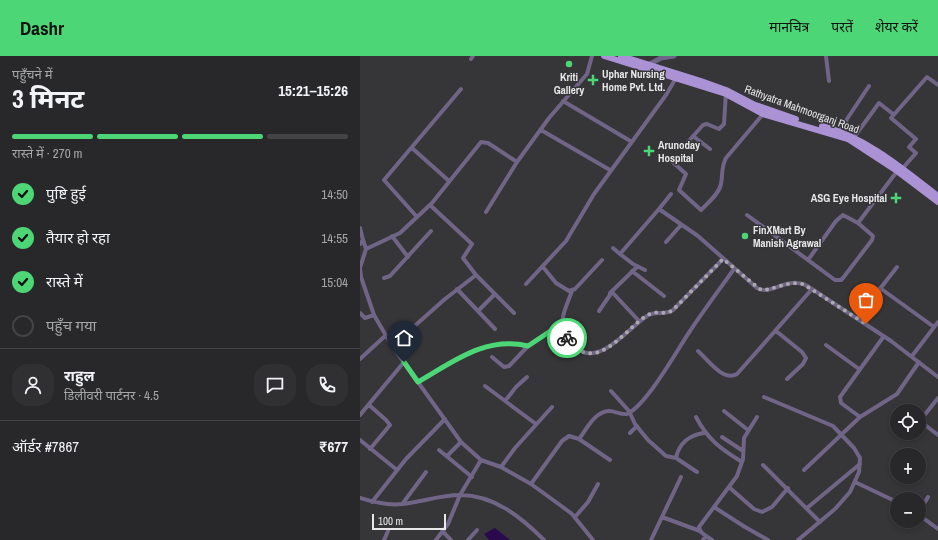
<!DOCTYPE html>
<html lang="hi">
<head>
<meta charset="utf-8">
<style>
	body { margin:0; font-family:"Archivo Narrow","Noto Sans Devanagari",sans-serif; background:#303032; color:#f1f3f6; height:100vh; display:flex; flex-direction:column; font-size:15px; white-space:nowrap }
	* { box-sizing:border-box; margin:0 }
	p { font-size:13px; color:#a5a6a8 }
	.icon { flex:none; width:22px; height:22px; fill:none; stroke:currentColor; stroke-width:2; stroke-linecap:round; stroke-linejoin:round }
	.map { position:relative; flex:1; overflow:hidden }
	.panel { display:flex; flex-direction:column; background:#28282a; width:360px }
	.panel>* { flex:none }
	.tools { position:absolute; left:530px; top:348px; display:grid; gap:8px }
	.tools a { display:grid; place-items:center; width:36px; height:36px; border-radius:50%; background:#28282a; box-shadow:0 2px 6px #0003,0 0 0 1px #444447; font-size:20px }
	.scale { position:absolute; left:12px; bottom:10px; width:74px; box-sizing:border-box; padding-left:4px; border:2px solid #e8e7e9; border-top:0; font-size:11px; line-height:14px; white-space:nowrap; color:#e8e7e9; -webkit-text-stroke:3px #363538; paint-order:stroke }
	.pin { position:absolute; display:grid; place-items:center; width:34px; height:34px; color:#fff; margin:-41px -17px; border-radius:50% 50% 50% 0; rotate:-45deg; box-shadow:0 0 4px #0007 }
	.pin .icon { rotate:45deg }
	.courier { position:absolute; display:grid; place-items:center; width:40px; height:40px; margin:-20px; border:3px solid #4cd676; border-radius:50%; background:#fff; color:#222; box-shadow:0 1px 5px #0007 }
	.head em { font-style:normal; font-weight:700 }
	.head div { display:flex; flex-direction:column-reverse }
	.head { display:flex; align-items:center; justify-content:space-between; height:68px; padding:0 12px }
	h1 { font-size:26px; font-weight:700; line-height:30px }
	.bar { display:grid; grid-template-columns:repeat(4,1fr); gap:6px 4px; align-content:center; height:48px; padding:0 12px }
	.bar i { height:5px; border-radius:3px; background:#444447 }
	.bar .current { background:#4cd676 }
	.bar p { grid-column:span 4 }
	.line { display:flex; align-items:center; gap:10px; padding:0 12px; border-top:1px solid #444447 }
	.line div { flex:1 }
	.round { display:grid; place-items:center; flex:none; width:42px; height:42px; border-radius:16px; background:#303032 }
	ol { padding:0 12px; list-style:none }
	li { display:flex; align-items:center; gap:12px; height:44px }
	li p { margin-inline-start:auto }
	li .icon { padding:4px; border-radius:50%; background:#4cd676; color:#111; stroke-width:4 }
	li:last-child { color:#a5a6a8 }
	li i { width:22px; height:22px; border:2px solid #444447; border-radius:50% }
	header { display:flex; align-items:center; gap:24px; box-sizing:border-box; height:56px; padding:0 20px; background:#4cd676; color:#111 }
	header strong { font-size:19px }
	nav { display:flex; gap:22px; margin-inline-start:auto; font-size:14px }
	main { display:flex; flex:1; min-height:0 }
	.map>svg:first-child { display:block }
	.water { fill:#2b094e }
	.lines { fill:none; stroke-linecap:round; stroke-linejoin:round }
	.minor { stroke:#706586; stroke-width:4 }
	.tertiary { stroke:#706586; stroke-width:5 }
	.primary { stroke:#aa92d4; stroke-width:6 }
	.done { stroke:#aaa9ab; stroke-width:4; stroke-dasharray:0 7.2 }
	.route { stroke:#4cd676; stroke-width:5 }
	.poi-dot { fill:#4cd676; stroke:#363538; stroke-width:1.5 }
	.labels { text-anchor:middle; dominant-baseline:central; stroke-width:3; stroke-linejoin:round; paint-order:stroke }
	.poi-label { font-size:11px; font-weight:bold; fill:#e8e7e9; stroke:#363538; text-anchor:start }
	.street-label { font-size:11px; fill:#e8e7e9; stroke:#363538 }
</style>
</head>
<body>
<header>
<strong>Dashr</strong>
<nav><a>मानचित्र</a><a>परतें</a><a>शेयर करें</a></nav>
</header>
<main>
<section class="panel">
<div class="head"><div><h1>3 मिनट</h1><p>पहुँचने में</p></div><em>15:21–15:26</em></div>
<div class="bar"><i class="current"></i><i class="current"></i><i class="current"></i><i></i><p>रास्ते में · 270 m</p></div>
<ol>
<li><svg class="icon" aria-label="check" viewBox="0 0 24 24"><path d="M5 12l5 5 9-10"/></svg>पुष्टि हुई<p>14:50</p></li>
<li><svg class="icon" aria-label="check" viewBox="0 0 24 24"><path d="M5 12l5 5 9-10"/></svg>तैयार हो रहा<p>14:55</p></li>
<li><svg class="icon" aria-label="check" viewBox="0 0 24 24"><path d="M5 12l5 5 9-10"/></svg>रास्ते में<p>15:04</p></li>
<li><i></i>पहुँच गया</li>
</ol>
<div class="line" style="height:72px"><a class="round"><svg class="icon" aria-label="person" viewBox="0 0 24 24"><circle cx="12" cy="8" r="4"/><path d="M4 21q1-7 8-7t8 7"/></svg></a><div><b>राहुल</b><p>डिलीवरी पार्टनर · 4.5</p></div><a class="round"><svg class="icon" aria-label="chat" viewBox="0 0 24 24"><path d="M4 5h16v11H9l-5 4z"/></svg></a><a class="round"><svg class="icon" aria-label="phone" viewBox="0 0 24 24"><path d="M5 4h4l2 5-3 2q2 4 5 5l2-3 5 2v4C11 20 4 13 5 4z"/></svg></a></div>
<div class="line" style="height:52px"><div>ऑर्डर #7867</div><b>₹677</b></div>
</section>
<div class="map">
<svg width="578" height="484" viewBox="0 0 578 484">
	<rect width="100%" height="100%" fill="#363538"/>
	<!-- water -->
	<path class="water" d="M135,472L150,484H129L124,478Z"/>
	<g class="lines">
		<!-- minor -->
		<path class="minor" d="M466,0L469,25
			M111,3L113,0
			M203,45L272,86
			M181,74L250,114
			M479,75L509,30
			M333,80L350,93
			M492,84L519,47L533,58
			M327,87L343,69L347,68L359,73L364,68L366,36
			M52,92L89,125
			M307,101L326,118L319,134L341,154C348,147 359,138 361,128C363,118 361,111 366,102L404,57
			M542,113L556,97L549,91L556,83L531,62L567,21L578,29
			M70,149L112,188L103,202L116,219L154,257
			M299,153L311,138
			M126,156L157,106
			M387,159L475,224H481L483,222L512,184L513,180L498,167L483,159L476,165L448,204
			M57,161L24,124L101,33
			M498,167L538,114
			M0,172L3,184L0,188
			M32,180L48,201
			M3,184L6,193L0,212L1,221L14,259L32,290L101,386L121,404L141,411L171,428L200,449L212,458L233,484
			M306,186L321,169
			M253,192L260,198L299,153L338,180L397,232C410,239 423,225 437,227C443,227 448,230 452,233
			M6,193L40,177L72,147L121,86L128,87L157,106L189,62L227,18L232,0
			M260,198L273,208L285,214
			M183,211L196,227L209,235L215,233L242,204
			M272,215L304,240
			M24,222L30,220L71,175
			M166,228L206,185L234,138L306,39L316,22
			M520,232L574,271
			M97,233L135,273
			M212,235C207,248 201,261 201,276C207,282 214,290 221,295C242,307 271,270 287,260C295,254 304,260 313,254L363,203
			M250,237L277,211
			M118,255L135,238
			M239,255L252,236L279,265
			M0,257L5,262L14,259
			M498,261L537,211
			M416,275L442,296L446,302L443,308L427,323
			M466,289L499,313
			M32,290L85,243L116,219
			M338,295C348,304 363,326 377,318L452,233L531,285L578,321
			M552,300L578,266
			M132,301L144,311L149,310L168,290
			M0,303L25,280
			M58,326C93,306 126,280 168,290L201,268
			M125,330L176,368
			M251,335L269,355L275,368L288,384L306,400L316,402L337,416
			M404,341L473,370L494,392L500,402L499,416L490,436L475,453L438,484
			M145,345L156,331L167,321
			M9,349L26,364L30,369L10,393
			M364,355L388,374
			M0,359L44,306
			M336,361C348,384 361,393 382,406
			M500,361L481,347L480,341L524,280
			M560,365L578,379
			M559,366L578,342
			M270,377L277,370
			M362,381L383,395
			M219,383C226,374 235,355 249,355C255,355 261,359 267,358C287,349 317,294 330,275C344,254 359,234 374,213
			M0,384L37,414
			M79,394L112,421
			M87,400L101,386
			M316,402C319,387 330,379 344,377
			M403,409L460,466
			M141,411L155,392L192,351
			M444,414L500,361L537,338L559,306
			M495,426L537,446
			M171,428L202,385L209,380L219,383L250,404
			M370,432L394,453L402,456L412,451L428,432
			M0,442C13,446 28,450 42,448C62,446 80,439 100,439C134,439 161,461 184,484
			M12,446L46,403L85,363
			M43,447L66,416
			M354,451L377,420L383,403L384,382L397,361
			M447,452L500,408
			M559,456L568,441
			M559,459L578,473
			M215,461L228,446L238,428
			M302,461L340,475
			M83,476L91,484
			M346,480L341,476L339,471L354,451L385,471L408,484
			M24,484L28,475
			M76,484L88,468L100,439L121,404
			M108,484L117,474
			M291,484L321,421
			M343,484L346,480L352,484"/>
		<!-- tertiary -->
		<path class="tertiary" d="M286,10L301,2L314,0"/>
		<!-- primary -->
		<path class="primary" d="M244,0L366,38L403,58L488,83L537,115L578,146
			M261,0L341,25L366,34L393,48L436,63
			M462,70C507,82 542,112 578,140"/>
	</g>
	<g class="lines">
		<!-- done -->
		<path class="done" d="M207,282C211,286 217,294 223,296C248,305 270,267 290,258C298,254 305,260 313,254L363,203L401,234H405L432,227L443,228L506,268"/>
		<!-- route -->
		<path class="route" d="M44,306L58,326C93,306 125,280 168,290L201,268V276L207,282"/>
	</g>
	<!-- markers -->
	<g class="poi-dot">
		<circle cx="209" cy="8" r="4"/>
		<path d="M231 18h4v4h4v4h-4v4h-4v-4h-4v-4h4z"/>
		<path d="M287 89h4v4h4v4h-4v4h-4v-4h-4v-4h4z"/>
		<path d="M534 136h4v4h4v4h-4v4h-4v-4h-4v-4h4z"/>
		<circle cx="385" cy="180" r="4"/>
	</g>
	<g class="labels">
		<!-- poi labels -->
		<g class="poi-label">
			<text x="242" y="18">Uphar Nursing<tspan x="242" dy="13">Home Pvt. Ltd.</tspan></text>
			<text x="209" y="21" text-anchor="middle">Kriti<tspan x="209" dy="13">Gallery</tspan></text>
			<text x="298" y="89">Arunoday<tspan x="298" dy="13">Hospital</tspan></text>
			<text x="527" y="142" text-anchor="end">ASG Eye Hospital</text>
			<text x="393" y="174">FinXMart By<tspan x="393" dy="13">Manish Agrawal</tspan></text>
		</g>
		<!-- street labels -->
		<g class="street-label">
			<text transform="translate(442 53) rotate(20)">Rathyatra Mahmoorganj Road</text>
		</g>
	</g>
</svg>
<div class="tools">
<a><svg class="icon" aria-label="locate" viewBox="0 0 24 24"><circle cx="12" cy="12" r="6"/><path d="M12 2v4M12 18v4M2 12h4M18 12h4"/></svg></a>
<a>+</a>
<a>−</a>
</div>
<div class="scale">100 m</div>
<div class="pin" style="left:506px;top:268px;background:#ea580c"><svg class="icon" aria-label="bag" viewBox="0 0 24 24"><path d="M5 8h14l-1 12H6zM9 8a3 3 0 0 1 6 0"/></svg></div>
<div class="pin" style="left:44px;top:306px;background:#1f2937"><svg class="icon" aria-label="home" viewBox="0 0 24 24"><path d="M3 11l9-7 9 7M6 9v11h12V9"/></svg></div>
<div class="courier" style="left:207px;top:282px"><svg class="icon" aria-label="bike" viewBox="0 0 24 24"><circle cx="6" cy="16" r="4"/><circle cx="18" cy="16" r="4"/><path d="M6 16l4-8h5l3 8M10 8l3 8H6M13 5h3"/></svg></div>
</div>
</main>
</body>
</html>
